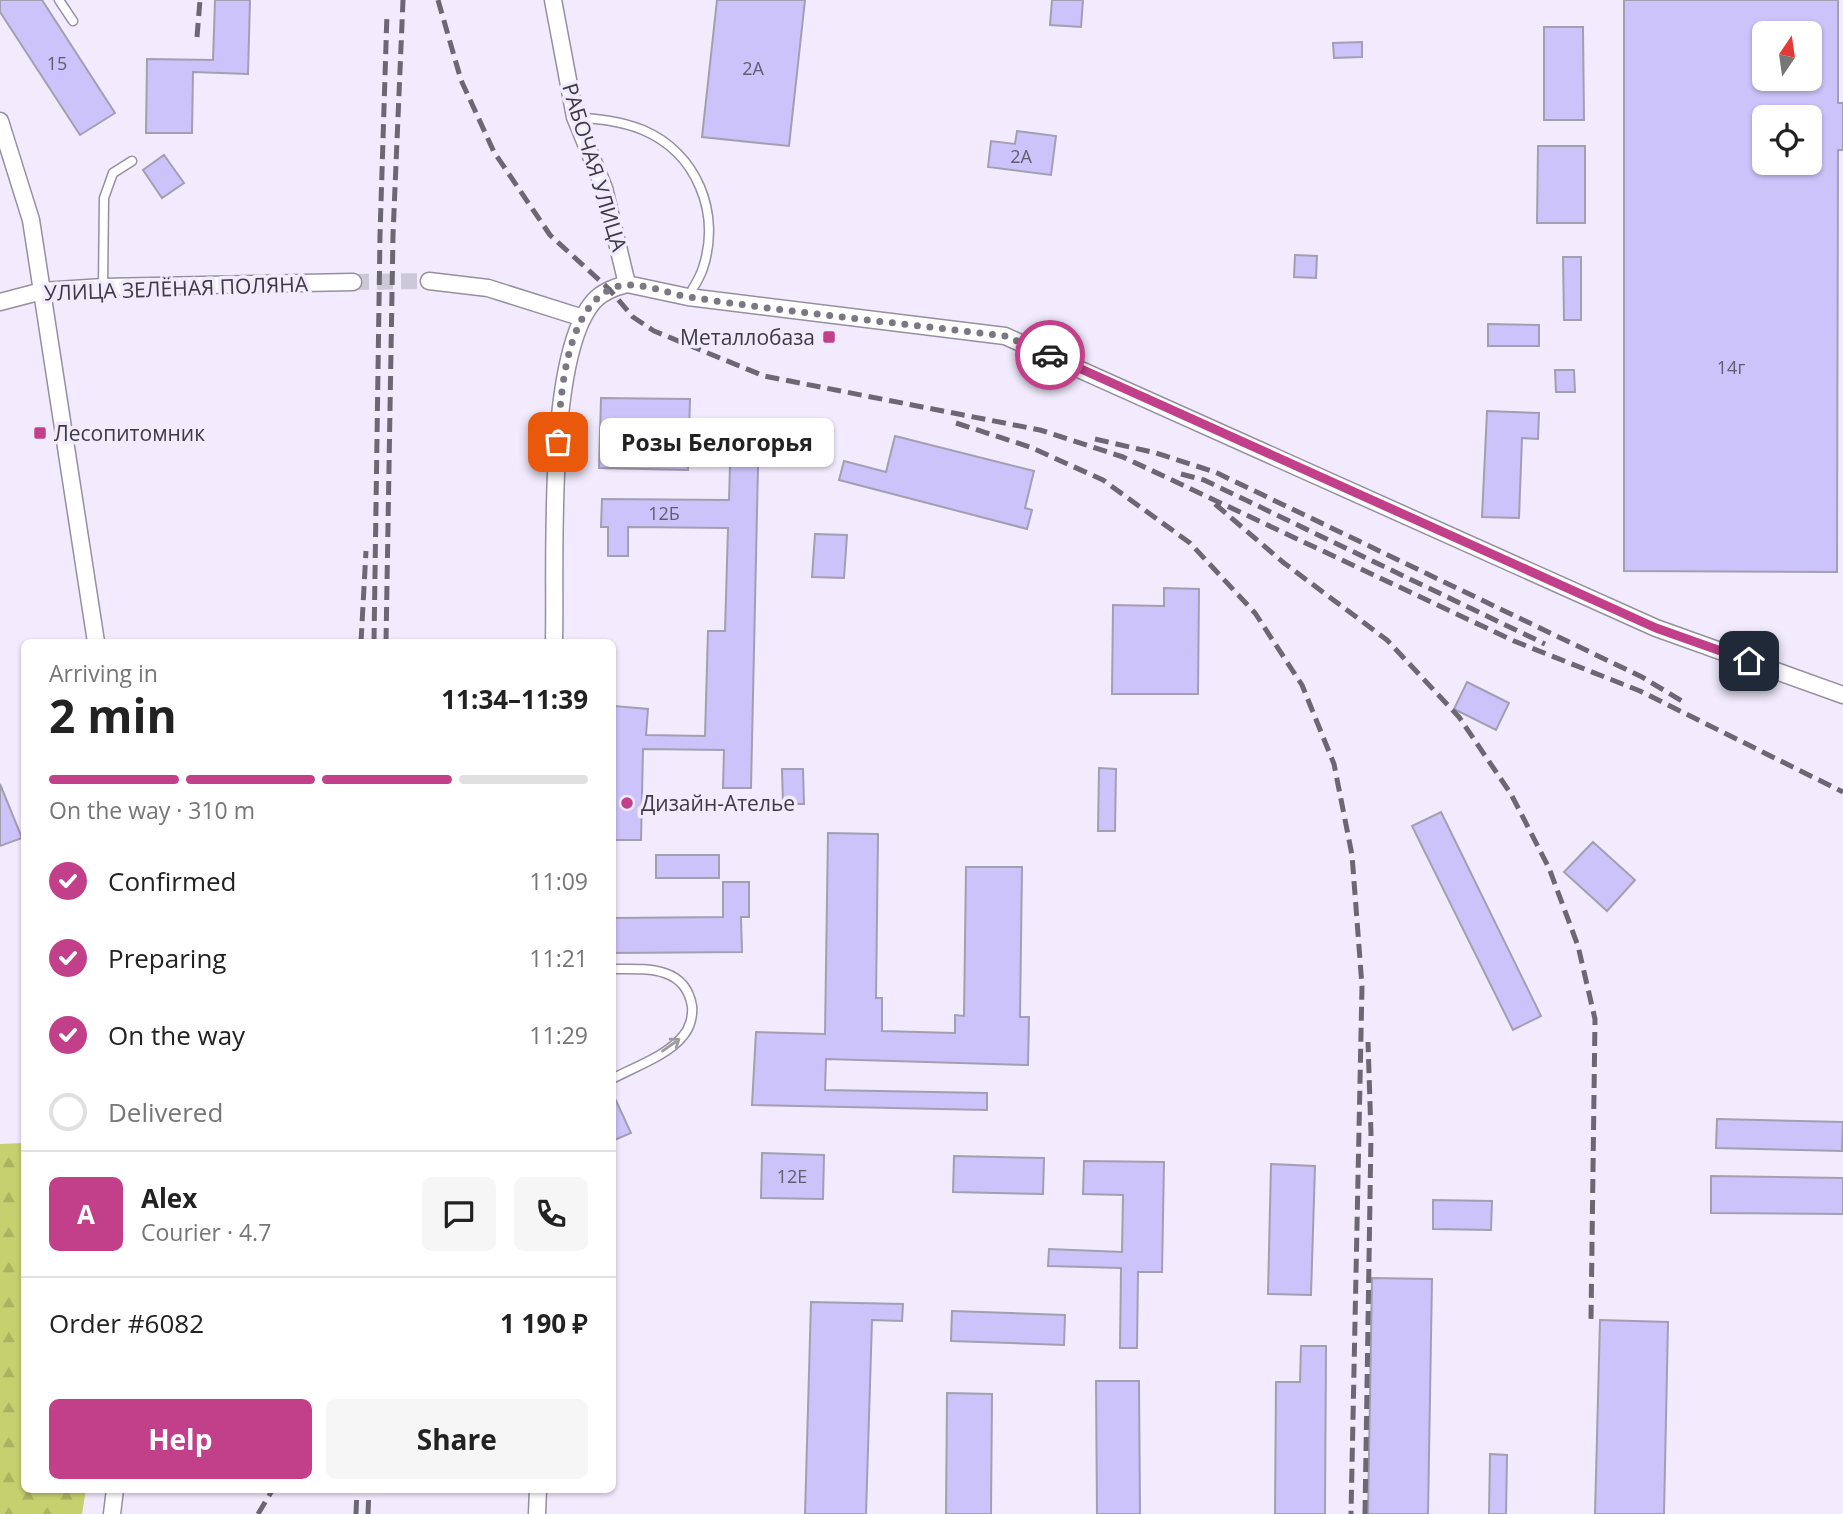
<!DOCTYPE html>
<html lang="en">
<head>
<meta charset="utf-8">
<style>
	body { margin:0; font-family:"Open Sans",sans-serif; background:#f6f6f6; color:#222; height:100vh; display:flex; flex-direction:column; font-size:26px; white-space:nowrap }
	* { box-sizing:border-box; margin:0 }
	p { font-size:23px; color:#767676 }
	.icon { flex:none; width:38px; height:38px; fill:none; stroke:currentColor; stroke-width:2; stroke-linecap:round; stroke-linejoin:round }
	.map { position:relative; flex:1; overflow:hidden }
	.side { position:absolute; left:21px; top:639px; width:595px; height:854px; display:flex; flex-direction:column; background:#fff; border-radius:10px; box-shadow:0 2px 5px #0004 }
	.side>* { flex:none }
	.needle { width:46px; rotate:13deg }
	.controls { position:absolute; left:1752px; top:21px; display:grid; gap:14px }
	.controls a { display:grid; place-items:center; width:70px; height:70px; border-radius:10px; background:#fff; box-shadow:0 2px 5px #0004; font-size:35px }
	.pin { position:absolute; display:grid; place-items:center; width:60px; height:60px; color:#fff; margin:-30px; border-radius:14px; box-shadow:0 4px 10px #0006 }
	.courier { position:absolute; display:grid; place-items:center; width:70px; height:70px; margin:-35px; border:5px solid #c14089; border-radius:50%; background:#fff; color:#222; box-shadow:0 2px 9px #0007 }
	.bubble { position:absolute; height:49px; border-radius:10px; background:#fff; box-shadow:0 2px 5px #0004; font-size:23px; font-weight:700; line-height:49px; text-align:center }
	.headline em { font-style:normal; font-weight:700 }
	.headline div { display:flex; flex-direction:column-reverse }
	.headline { display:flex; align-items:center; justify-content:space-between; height:119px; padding:0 28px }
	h1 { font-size:46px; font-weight:700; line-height:52px }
	.bar { display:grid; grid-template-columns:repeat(4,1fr); gap:10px 7px; align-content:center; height:84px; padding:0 28px }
	.bar i { height:9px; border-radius:5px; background:#e0e0e0 }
	.bar .active { background:#c14089 }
	.bar p { grid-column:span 4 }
	.line { display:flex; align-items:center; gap:18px; padding:0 28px; border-top:2px solid #e0e0e0 }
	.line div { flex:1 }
	.round { display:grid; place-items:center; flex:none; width:74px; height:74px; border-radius:10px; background:#f6f6f6 }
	ol { padding:0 28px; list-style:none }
	li { display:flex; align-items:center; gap:21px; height:77px }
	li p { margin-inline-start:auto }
	li .icon { padding:7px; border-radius:50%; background:#c14089; color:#fff; stroke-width:4 }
	li:last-child { color:#767676 }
	li i { width:38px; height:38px; border:4px solid #e0e0e0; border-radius:50% }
	.button { display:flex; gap:14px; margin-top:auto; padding:14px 28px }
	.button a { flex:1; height:80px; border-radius:10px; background:#c14089; color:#fff; font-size:28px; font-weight:700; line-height:80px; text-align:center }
	.button a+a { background:#f6f6f6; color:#222 }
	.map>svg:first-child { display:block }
	.forest { fill:url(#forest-firs) }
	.building { fill:#ccc3fa; stroke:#a29fb1; stroke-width:2; fill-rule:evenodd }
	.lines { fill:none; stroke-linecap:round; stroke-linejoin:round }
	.minor-tunnel { stroke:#cdc8d8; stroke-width:16; stroke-dasharray:16 8; stroke-linecap:butt }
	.service-casing { stroke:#958fa0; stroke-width:11 }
	.minor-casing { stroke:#958fa0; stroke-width:19 }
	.service { stroke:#fff; stroke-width:8 }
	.minor { stroke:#fff; stroke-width:16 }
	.rail { stroke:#6c6873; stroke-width:5; stroke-dasharray:14 7; stroke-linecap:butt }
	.oneway { stroke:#9e9ca0 }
	.done { stroke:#7c7883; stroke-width:7; stroke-dasharray:0 12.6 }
	.route { stroke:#c14089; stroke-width:9 }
	.poi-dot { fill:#c14089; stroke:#f1ebfd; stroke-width:2.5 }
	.labels { text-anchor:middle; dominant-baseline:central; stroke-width:7; stroke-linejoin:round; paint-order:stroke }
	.number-label { font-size:18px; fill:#615c70 }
	.street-label { font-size:21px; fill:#3d3a42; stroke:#f1ebfd }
	.poi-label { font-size:21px; fill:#3d3a42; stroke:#f1ebfd; text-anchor:start }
</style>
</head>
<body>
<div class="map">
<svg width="1843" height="1514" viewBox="0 0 1843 1514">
	<defs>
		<pattern id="forest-firs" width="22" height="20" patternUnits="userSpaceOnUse" patternTransform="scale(1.75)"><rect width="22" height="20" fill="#c5d16e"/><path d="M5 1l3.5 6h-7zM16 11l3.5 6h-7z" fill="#aab460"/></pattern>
	</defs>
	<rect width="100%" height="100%" fill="#f1ebfd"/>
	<!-- forest -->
	<path class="forest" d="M24,1143V1489H86L82,1514H0V1144Z"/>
	<!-- building -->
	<path class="building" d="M0,0H42L115,113L80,135L0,12Z
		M215,0H250L248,74L193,72L192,133H146L147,59L213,60Z
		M717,0H805L789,146L702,137Z
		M1052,0H1083L1081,27L1050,25Z
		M1624,0H1838V103H1843V150H1838L1837,572L1624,571ZM1764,33H1810V79H1764ZM1764,117H1810V163H1764Z
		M1544,27H1583L1584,120H1544Z
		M1362,42V57L1334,58L1333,43Z
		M1017,131L1056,136L1051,175L988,167L991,141L1015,144Z
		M1538,146H1585V223H1537Z
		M164,155L184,183L162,198L143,170Z
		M1295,255L1317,256L1316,278L1294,277Z
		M1563,257H1581V320H1564Z
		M1488,324L1539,325V346H1488Z
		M1555,370H1574L1575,392H1556Z
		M601,398L690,399L688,470L599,468Z
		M1487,411L1539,413L1538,439L1522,438L1519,518L1482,517Z
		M895,436L1034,471L1025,508L1032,510L1027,529L839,480L844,461L886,472Z
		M730,466H758L751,788H723L724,750L643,749L641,840H612L615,706L648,709L646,735L705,736L708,631H725L728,528L628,527V556H608V527H601L602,499L729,500Z
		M815,534L847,535L844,578L812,577Z
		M1164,588L1199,589L1198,694H1112L1113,605L1164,606Z
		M1467,682L1509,703L1496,730L1454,709Z
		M1099,768L1116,769L1115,831H1098Z
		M782,769H803L804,804H783Z
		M0,784L22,838L0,846Z
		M1441,812L1541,1016L1513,1030L1412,826Z
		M828,833L878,834L876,998H882V1031L955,1033V1015L964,1016L966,867H1022L1020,1017H1029L1028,1065L826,1059L825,1090L987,1093V1110L752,1105L756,1032L825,1034Z
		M1593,842L1635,880L1607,911L1564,872Z
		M656,855H719V878H656Z
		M723,882H749V917H741L742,952L612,953V918L723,917Z
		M612,1092L631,1133L612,1141Z
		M1717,1119L1843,1122L1842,1151L1716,1148Z
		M762,1153L824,1155L823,1199L761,1198Z
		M954,1156L1044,1158L1043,1194L953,1192Z
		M1084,1161L1164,1162L1162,1272H1138L1137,1348H1120L1121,1268L1048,1266L1049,1249L1122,1252L1123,1195L1083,1194Z
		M1271,1164L1315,1166L1311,1295L1268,1294Z
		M1711,1176L1843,1178V1214L1711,1213Z
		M1433,1200L1492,1201L1491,1230L1433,1229Z
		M1372,1278L1432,1279L1428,1514H1368Z
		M811,1302L903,1304L902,1321L872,1320L866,1514H805Z
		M952,1311L1065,1315L1064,1345L951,1341Z
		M1600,1320L1668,1322L1664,1514H1595Z
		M1301,1346H1326L1325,1514H1275L1276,1382H1300Z
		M1096,1381H1139L1140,1514H1097Z
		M947,1393L992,1394L991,1514H946Z
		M1490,1454L1507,1455L1506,1514H1489Z"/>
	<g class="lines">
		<!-- minor-tunnel -->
		<path class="minor-tunnel" d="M353,282L429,281"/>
		<defs>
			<path id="service" d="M59,0L73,21
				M575,117C599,119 621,121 643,130C697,153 721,213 703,268C700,278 693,288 688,297
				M103,287L104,198L113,173L132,161
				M612,969C645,969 685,965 692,1006C693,1016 690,1028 683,1036C667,1056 634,1067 612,1079"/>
			<path id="minor" d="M553,0L575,117L604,188L627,284C615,287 603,291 594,301C545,356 556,564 554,642
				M0,121L31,220L96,642
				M429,281L488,288L583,318
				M627,284L688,297L1005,336L1656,628L1843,695
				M0,302L42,291L103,287L353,282
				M112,1514L115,1489
				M537,1514L538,1489"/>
		</defs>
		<!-- service casing -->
		<use href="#service" class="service-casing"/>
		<!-- minor casing -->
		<use href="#minor" class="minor-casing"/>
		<!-- service -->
		<use href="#service" class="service"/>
		<!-- minor -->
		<use href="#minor" class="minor"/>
		<!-- rail -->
		<path class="rail" d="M438,0L461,80L494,152L550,235L609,289L633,317L654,331L764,376L1040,430L1123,457L1514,641L1640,691L1843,792
			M197,37L200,0
			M956,423L1030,447L1103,480L1190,543L1255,613L1302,685L1334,764L1352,855L1362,986L1351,1514
			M1095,439L1156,453L1215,472L1642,677L1687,704
			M1181,474L1204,480L1545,644
			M1215,504L1284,563L1387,640L1459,717L1511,794L1549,868L1578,946L1595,1019L1591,1319
			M361,642L366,551
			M374,642L380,235L387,13
			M386,642L393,235L403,0
			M258,1514L273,1489
			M356,1514L357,1489
			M368,1514L369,1489
			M1365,1514L1371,1134L1368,1042"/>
	</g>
	<!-- one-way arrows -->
	<defs><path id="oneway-shaft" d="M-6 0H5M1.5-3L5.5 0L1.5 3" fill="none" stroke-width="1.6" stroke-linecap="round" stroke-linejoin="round" transform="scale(1.75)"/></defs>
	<use class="oneway" href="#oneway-shaft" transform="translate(671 1045) rotate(-35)"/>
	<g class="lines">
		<!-- done -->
		<path class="done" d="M558,442C560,398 565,316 607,291C630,276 664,293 689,297C794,313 900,323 1005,336L1050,355"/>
		<!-- route -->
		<path class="route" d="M1050,355L1656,628L1749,661"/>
	</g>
	<!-- markers -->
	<g class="poi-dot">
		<rect x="822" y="330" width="14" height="14" rx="3.5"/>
		<rect x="33" y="426" width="14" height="14" rx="3.5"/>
		<circle cx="627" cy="803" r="7"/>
	</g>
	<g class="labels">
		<!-- number labels -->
		<g class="number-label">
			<text x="57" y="63">15</text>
			<text x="753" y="68">2А</text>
			<text x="1021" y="156">2А</text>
			<text x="1731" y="367">14г</text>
			<text x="664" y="513">12Б</text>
			<text x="792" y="1176">12Е</text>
		</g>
		<!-- street labels -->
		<g class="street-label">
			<text transform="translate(595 167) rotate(73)">РАБОЧАЯ УЛИЦА</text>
			<text transform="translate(176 288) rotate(-2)">УЛИЦА ЗЕЛЁНАЯ ПОЛЯНА</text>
		</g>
		<!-- poi labels -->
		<g class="poi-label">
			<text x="815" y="337" text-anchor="end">Металлобаза</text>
			<text x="54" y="433">Лесопитомник</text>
			<text x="641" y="803">Дизайн-Ателье</text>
		</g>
	</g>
</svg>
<div class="controls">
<a><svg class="needle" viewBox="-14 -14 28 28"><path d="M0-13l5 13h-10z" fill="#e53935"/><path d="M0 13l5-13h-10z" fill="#767676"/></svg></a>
<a><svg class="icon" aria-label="locate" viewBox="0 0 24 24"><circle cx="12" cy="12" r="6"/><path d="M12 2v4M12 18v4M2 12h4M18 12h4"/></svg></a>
</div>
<div class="pin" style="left:558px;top:442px;background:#ea580c"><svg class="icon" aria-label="bag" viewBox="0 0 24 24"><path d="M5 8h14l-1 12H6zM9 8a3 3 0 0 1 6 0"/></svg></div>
<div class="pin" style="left:1749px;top:661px;background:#1f2937"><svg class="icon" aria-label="home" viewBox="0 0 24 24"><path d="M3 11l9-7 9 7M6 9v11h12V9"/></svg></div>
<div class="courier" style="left:1050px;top:355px"><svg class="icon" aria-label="car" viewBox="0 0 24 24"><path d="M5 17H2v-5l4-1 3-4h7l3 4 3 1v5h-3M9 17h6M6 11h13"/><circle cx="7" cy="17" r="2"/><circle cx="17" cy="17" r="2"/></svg></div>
<div class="bubble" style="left:600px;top:418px;width:234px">Розы Белогорья</div>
<section class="side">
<div class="headline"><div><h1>2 min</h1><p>Arriving in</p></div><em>11:34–11:39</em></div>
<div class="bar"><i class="active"></i><i class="active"></i><i class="active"></i><i></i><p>On the way · 310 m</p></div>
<ol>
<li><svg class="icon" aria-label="check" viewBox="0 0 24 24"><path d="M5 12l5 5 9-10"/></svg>Confirmed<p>11:09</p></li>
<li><svg class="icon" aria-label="check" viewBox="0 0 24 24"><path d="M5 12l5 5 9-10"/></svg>Preparing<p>11:21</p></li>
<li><svg class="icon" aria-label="check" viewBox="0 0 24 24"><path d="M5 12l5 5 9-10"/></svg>On the way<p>11:29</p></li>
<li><i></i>Delivered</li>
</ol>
<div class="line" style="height:126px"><b class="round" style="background:#c14089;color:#fff">A</b><div><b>Alex</b><p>Courier · 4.7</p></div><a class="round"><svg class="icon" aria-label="chat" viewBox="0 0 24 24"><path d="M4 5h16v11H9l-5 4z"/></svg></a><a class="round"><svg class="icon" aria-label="phone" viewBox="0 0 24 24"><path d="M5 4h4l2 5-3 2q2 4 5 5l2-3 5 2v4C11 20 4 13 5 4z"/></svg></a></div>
<div class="line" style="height:91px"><div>Order #6082</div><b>1 190 ₽</b></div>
<div class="button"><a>Help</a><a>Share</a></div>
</section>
</div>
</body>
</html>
